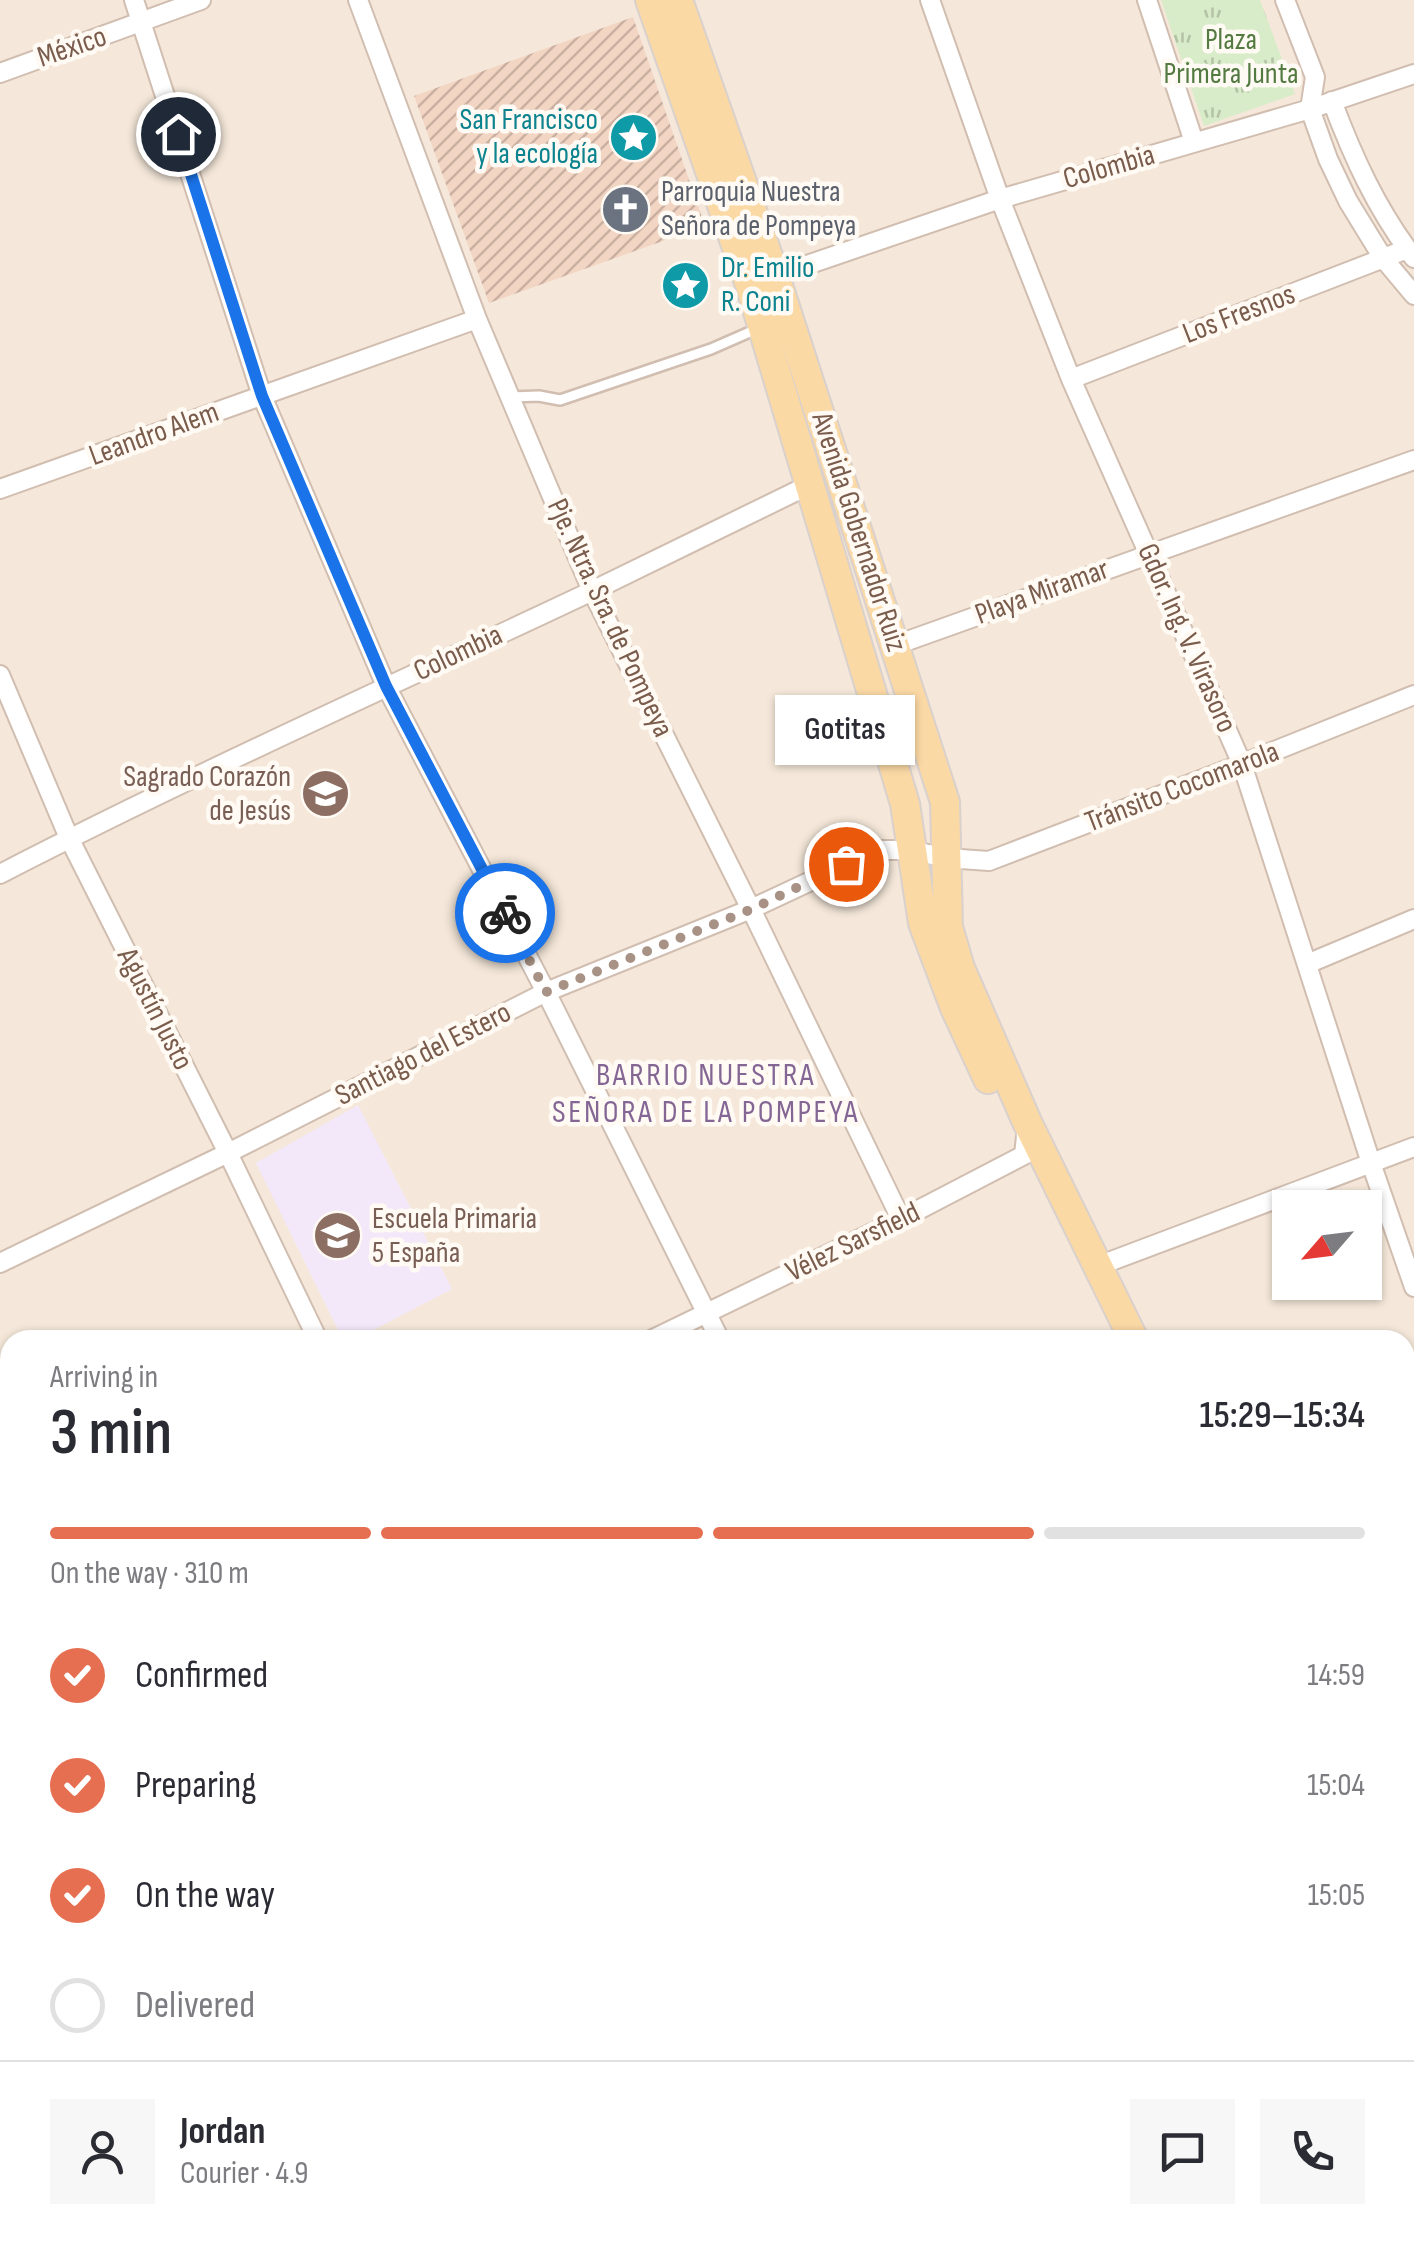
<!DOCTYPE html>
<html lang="en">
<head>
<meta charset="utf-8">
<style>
	body { margin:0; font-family:"Sofia Sans Condensed",sans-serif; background:#f7f7f7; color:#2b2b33; height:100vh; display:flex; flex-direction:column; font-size:38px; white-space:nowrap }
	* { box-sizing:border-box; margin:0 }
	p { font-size:32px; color:#7c7c81 }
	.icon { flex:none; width:55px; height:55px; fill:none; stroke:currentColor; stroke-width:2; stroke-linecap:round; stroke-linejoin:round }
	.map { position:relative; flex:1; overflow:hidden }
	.drawer { position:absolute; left:0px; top:1330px; width:1415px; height:930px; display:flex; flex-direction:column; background:#fff; border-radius:30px 30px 0 0; box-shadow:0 2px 8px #0004 }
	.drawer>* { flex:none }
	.needle { width:65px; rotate:242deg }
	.buttons { position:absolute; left:1272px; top:1190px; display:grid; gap:20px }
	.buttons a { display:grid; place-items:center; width:110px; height:110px; border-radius:0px; background:#fff; box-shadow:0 2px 8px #0004; font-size:50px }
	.pin { position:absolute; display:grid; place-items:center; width:85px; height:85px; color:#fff; margin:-42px; border:5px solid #fff; border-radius:50%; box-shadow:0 2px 10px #0007 }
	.courier { position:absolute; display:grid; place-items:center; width:100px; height:100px; margin:-50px; border:8px solid #1a73e8; border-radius:50%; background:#fff; color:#222; box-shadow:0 2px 12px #0007 }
	.bubble { position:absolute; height:70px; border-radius:0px; background:#fff; box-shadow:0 2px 8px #0004; font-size:32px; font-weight:600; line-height:70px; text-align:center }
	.overview em { font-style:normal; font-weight:600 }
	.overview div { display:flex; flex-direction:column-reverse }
	.overview { display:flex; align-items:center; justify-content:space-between; height:170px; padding:0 50px }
	h1 { font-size:65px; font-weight:600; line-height:75px }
	.bar { display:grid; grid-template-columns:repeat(4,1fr); gap:15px 10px; align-content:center; height:120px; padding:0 50px }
	.bar i { height:12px; border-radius:8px; background:#e1e1e2 }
	.bar .active { background:#e76f51 }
	.bar p { grid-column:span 4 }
	.line { display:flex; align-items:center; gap:25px; padding:0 50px; border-top:2px solid #e1e1e2 }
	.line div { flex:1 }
	.round { display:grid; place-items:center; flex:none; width:105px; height:105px; border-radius:0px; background:#f7f7f7 }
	ol { padding:0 50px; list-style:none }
	li { display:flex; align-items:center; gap:30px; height:110px }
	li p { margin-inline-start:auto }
	li .icon { padding:10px; border-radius:50%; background:#e76f51; color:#fff; stroke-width:4 }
	li:last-child { color:#7c7c81 }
	li i { width:55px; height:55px; border:5px solid #e1e1e2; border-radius:50% }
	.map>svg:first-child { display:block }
	.residential { fill:#f5e8da; fill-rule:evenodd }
	.education { fill:#f3e8fa }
	.park { fill:url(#park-tufts) }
	.building { fill:url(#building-hatch) }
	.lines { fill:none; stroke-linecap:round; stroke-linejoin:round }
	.service-casing { stroke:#d1beb0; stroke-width:14 }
	.minor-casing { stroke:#d1beb0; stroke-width:22 }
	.secondary-casing { stroke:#d6c0b0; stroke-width:30 }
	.primary-casing { stroke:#dad1cd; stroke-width:32 }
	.service { stroke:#fff; stroke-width:9 }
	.minor { stroke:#fff; stroke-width:18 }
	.secondary { stroke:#fff; stroke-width:25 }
	.primary { stroke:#fbd9a5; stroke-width:28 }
	.done { stroke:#a89285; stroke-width:10; stroke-dasharray:0 18 }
	.route { stroke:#1a73e8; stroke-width:12 }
	.labels { text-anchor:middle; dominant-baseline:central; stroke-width:9; stroke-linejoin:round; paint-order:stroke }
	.park-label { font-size:30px; fill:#537a41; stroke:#fffaf3 }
	.street-label { font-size:30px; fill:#7a5c4d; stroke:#fffaf3 }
	.culture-label { font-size:30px; fill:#0d838f; stroke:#fffaf3; text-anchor:end }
	.worship-label { font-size:30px; fill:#5b616d; stroke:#fffaf3; text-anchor:start }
	.education-label { font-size:30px; fill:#785e54; stroke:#fffaf3; text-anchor:end }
	.neighbourhood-label { font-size:32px; letter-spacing:2.5px; fill:#846695; stroke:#fffaf3 }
</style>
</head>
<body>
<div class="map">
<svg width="1414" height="2260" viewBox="0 0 1414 2260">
	<defs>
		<pattern id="park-tufts" width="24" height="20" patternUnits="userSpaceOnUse" patternTransform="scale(2.5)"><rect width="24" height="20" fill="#d8ecc9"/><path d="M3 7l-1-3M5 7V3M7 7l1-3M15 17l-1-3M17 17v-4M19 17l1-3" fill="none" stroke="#b4c2a5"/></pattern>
		<pattern id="building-hatch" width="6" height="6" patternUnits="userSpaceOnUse" patternTransform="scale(2.5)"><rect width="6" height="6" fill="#f3d5c3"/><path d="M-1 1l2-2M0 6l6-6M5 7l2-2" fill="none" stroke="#cab0a1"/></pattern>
	</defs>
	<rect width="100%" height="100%" fill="#fdf6ec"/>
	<!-- residential -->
	<path class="residential" d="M0,0H1414V2260H0ZM1290,1208H1365V1282H1290ZM10,1340H1405V2250H10Z"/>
	<!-- education -->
	<path class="education" d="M358,1105L452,1289L354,1340H343L256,1163Z"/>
	<!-- park -->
	<path class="park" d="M1161,0H1260L1295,94L1204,126Z
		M1405,1689L1414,1691V1925L1405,1934Z
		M1405,2015L1414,2023V2257L1407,2260H1280L1282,2250H1405Z"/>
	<!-- building -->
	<path class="building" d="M633,17L705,226L489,303L414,96Z"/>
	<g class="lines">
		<defs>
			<path id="service" d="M510,397L539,396L560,400L711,349L759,328
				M1405,1523L1414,1521"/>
			<path id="minor" d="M134,0L262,396L386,686L546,992L720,1340
				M358,0L477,319L592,591L751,909L901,1219
				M930,0L1000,199L1071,379L1242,764L1371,1163L1414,1287
				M1147,0L1194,142
				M1285,0L1315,77L1310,109L1328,159L1348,201L1367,232L1383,258L1414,295
				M0,73L201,0
				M1332,101C1353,157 1377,210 1414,258
				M769,278L1000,199L1310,109L1414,74
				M1071,379L1407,249
				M0,489L477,319
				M896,645L1414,460
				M0,675L69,838L228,1153L318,1340
				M0,874C194,774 393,685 590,592C663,557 736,520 809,485
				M1307,964L1414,919
				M0,1263L228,1153L546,992L751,909L877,850H910L946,858L989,861L1242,764L1414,695
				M1098,1266L1414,1147
				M651,1340L901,1219L1024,1155L1027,1127
				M0,1497L10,1518
				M0,1664L10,1659
				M1405,2005L1414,2013
				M0,2019L10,2039
				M0,2063L10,2058
				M111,2250L116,2260
				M368,2250L373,2260
				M567,2250L571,2260
				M768,2250L772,2260
				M964,2250L969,2260
				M1164,2250L1169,2260
				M294,2260L314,2250"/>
			<path id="secondary" d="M1405,1662L1414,1634"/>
			<path id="primary" d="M650,0L750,285L905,804L923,923L955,1008L988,1079
				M678,0L775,276L945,802L948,927L960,968L1027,1122L1134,1340
				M1405,1676L1414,1679
				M1405,1944L1414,1937
				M1233,2260L1236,2250
				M1269,2260L1272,2250"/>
		</defs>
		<!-- service casing -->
		<use href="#service" class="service-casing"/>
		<!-- minor casing -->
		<use href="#minor" class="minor-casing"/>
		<!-- secondary casing -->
		<use href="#secondary" class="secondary-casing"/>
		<!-- primary casing -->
		<use href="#primary" class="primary-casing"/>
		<!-- service -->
		<use href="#service" class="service"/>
		<!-- minor -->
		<use href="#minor" class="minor"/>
		<!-- secondary -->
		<use href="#secondary" class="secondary"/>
		<!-- primary -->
		<use href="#primary" class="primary"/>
	</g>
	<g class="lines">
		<!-- done -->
		<path class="done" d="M505,913L546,992L752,909L846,864"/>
		<!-- route -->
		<path class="route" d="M178,134L262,396L386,686L505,913"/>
	</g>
	<!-- icons -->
	<defs>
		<symbol id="sight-disc" viewBox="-11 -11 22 22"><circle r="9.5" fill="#0f9aa8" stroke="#fffaf3"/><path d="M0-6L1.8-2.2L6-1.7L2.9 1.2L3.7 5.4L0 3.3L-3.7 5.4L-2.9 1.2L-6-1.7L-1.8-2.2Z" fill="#fff"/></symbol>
		<symbol id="church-disc" viewBox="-11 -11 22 22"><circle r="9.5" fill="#6b7280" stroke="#fffaf3"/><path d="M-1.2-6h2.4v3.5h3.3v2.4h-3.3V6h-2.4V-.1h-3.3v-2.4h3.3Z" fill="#fff"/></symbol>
		<symbol id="school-disc" viewBox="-11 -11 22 22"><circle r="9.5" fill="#8d6e63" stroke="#fffaf3"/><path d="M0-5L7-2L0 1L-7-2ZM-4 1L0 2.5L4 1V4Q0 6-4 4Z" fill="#fff"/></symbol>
	</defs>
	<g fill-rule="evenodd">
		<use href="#sight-disc" x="606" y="110" width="55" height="55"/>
		<use href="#church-disc" x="598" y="182" width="55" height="55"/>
		<use href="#sight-disc" x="658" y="258" width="55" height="55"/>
		<use href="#school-disc" x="298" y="766" width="55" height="55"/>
		<use href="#school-disc" x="310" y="1208" width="55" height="55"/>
	</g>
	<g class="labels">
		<!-- park labels -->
		<g class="park-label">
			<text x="1231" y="40">Plaza<tspan x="1231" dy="34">Primera Junta</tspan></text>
		</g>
		<!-- street labels -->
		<g class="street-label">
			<text transform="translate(72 47) rotate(-19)">México</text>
			<text transform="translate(1109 167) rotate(-16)">Colombia</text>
			<text transform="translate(1239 314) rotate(-21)">Los Fresnos</text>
			<text transform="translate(154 434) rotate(-20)">Leandro Alem</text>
			<text transform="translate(859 532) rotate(72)">Avenida Gobernador Ruiz</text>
			<text transform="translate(1042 592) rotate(-20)">Playa Miramar</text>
			<text transform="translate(610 618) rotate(65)">Pje. Ntra. Sra. de Pompeya</text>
			<text transform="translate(1187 638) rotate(66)">Gdor. Ing. V. Virasoro</text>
			<text transform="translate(458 653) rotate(-25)">Colombia</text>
			<text transform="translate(1182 787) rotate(-21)">Tránsito Cocomarola</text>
			<text transform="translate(155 1009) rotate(63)">Agustín Justo</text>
			<text transform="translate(423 1054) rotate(-27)">Santiago del Estero</text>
			<text transform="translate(853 1242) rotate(-26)">Vélez Sarsfield</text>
		</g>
		<!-- culture labels -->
		<g class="culture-label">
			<text x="598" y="120">San Francisco<tspan x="598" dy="34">y la ecología</tspan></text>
			<text x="721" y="268" text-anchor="start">Dr. Emilio<tspan x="721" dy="34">R. Coni</tspan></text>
		</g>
		<!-- worship labels -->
		<g class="worship-label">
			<text x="661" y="192">Parroquia Nuestra<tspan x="661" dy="34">Señora de Pompeya</tspan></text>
		</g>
		<!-- education labels -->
		<g class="education-label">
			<text x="291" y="777">Sagrado Corazón<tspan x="291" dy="34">de Jesús</tspan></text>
			<text x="372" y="1219" text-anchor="start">Escuela Primaria<tspan x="372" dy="34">5 España</tspan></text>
		</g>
		<!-- neighbourhood labels -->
		<g class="neighbourhood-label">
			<text x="706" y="1075">BARRIO NUESTRA<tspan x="706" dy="37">SEÑORA DE LA POMPEYA</tspan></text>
		</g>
	</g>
</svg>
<div class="buttons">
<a><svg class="needle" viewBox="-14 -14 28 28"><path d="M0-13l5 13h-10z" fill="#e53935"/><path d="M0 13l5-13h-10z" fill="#7c7c81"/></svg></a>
</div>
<div class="pin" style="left:846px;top:864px;background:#ea580c"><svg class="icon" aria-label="bag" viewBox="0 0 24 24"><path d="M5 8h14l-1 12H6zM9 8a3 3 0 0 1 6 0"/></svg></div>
<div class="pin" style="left:178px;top:134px;background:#1f2937"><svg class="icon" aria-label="home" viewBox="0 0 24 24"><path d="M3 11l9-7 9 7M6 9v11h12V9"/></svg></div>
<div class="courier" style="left:505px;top:913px"><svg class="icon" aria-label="bike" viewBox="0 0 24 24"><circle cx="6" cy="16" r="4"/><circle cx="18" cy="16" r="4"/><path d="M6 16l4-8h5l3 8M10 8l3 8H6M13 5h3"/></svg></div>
<div class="bubble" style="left:775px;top:695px;width:140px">Gotitas</div>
<section class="drawer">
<div class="overview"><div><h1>3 min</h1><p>Arriving in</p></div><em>15:29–15:34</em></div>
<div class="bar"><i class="active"></i><i class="active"></i><i class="active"></i><i></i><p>On the way · 310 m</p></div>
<ol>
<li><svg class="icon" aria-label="check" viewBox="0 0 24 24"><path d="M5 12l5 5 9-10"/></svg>Confirmed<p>14:59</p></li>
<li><svg class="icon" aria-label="check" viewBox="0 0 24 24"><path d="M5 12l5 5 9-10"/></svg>Preparing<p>15:04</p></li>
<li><svg class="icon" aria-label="check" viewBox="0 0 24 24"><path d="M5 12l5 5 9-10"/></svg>On the way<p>15:05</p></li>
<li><i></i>Delivered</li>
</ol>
<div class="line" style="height:180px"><a class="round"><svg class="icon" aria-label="person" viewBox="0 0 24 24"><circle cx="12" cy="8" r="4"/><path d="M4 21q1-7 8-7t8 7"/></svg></a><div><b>Jordan</b><p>Courier · 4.9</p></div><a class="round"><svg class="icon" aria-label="chat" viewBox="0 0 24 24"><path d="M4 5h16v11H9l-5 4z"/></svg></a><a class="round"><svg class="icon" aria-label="phone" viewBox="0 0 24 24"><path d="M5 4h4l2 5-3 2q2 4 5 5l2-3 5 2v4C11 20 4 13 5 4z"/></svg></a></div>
</section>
</div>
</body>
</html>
